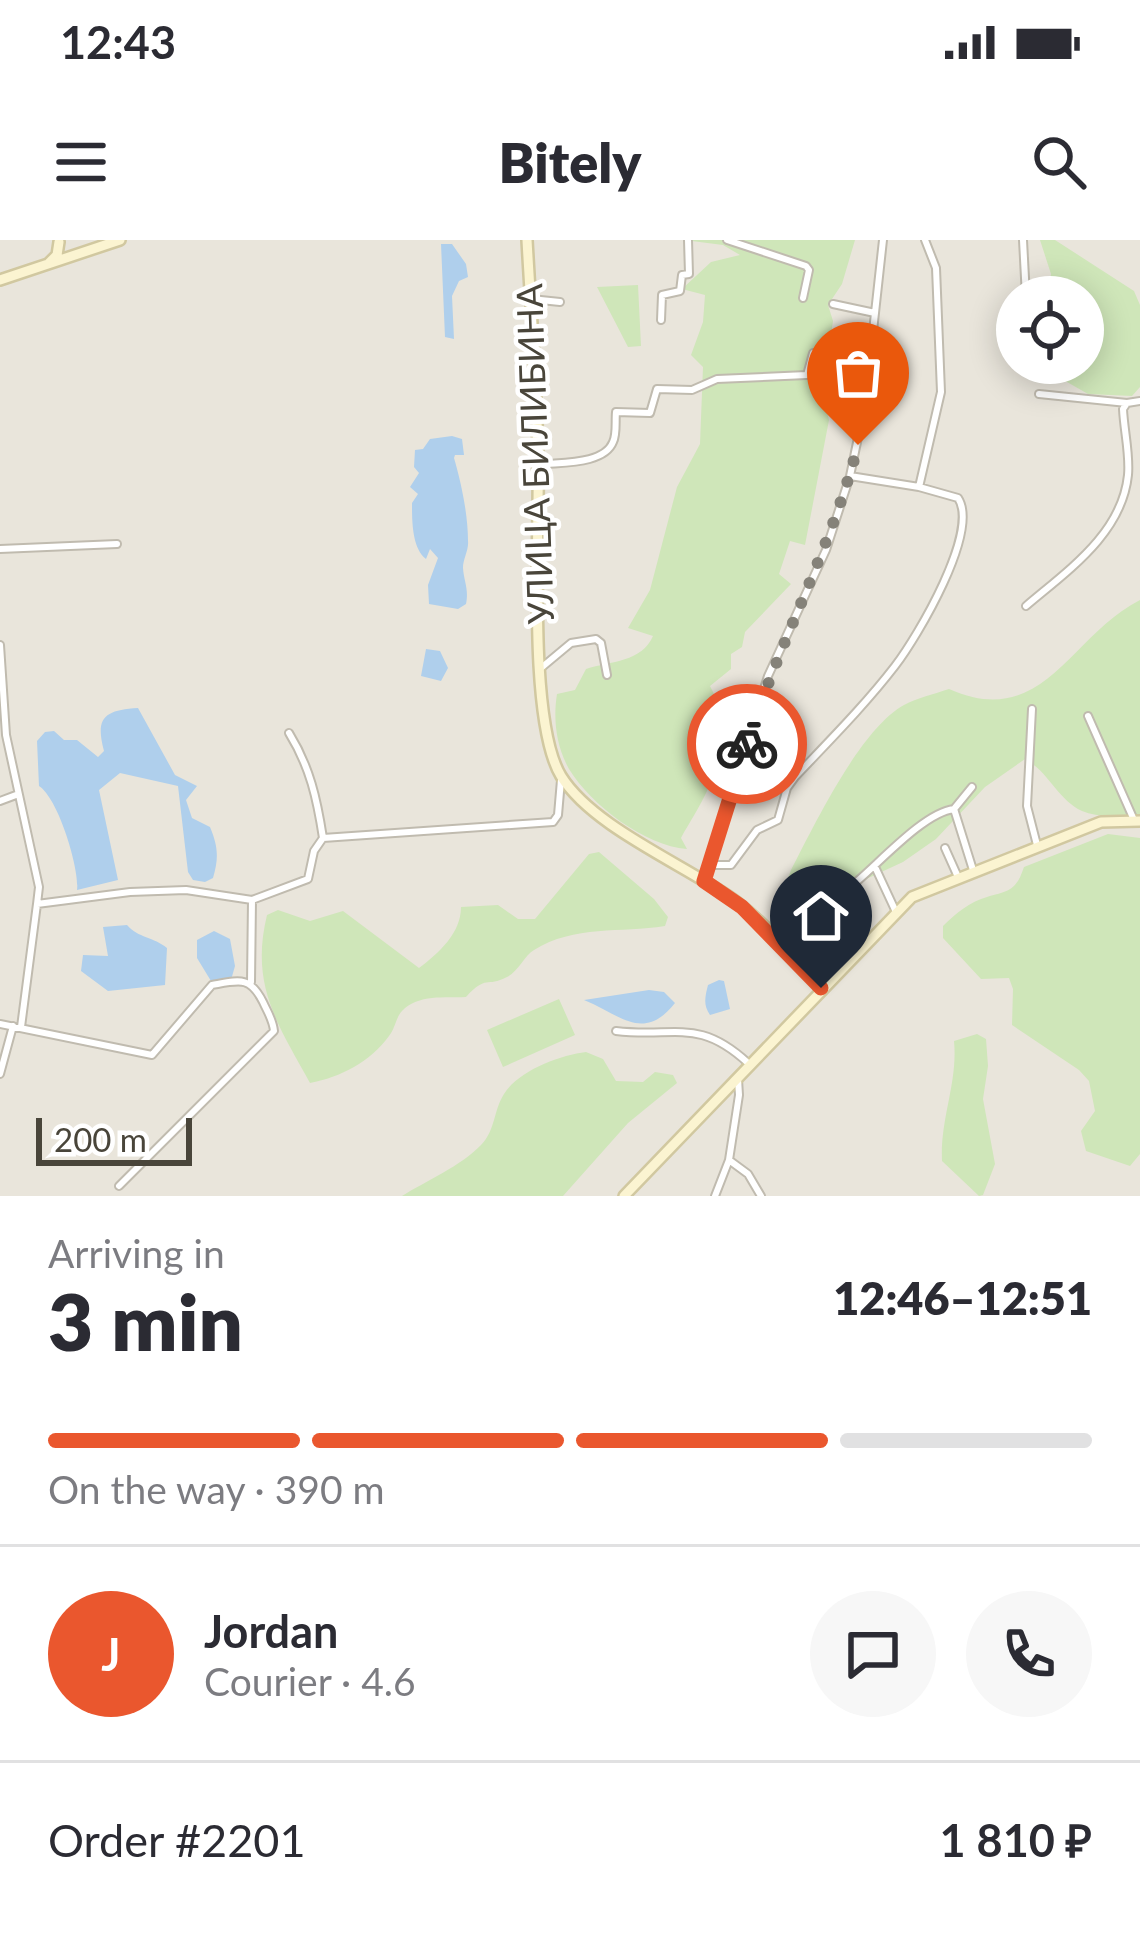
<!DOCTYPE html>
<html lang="en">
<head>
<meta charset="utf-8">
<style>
	body { margin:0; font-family:Lato,sans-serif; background:#f7f7f7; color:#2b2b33; height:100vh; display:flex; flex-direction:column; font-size:45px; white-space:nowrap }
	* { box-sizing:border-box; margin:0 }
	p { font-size:39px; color:#7c7c81 }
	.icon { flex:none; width:66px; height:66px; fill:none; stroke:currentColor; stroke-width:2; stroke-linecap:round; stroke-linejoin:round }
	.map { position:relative; height:956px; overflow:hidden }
	.drawer { display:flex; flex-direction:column; background:#fff; flex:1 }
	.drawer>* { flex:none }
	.controls { position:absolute; left:996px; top:36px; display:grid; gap:24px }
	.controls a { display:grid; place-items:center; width:108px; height:108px; border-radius:50%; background:#fff; box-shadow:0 6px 30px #0003; font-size:60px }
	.scale { position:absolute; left:36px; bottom:30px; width:156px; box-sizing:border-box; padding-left:12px; border:6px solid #49453a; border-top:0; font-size:33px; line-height:42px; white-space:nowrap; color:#49453a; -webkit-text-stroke:9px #fff; paint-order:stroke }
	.pin { position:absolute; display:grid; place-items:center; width:102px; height:102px; color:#fff; margin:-123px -51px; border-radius:50% 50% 50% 0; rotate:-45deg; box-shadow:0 0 12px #0007 }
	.pin .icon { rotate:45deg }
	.courier { position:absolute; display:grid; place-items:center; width:120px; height:120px; margin:-60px; border:9px solid #ea572e; border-radius:50%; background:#fff; color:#222; box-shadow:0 3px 15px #0007 }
	.headline em { font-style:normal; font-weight:800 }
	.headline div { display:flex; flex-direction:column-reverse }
	.headline { display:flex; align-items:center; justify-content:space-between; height:204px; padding:0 48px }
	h1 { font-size:78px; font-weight:800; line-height:90px }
	.bar { display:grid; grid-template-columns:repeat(4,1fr); gap:18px 12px; align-content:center; height:144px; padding:0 48px }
	.bar i { height:15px; border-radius:9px; background:#e1e1e2 }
	.bar .on { background:#ea572e }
	.bar p { grid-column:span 4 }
	.line { display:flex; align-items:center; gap:30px; padding:0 48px; border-top:3px solid #e1e1e2 }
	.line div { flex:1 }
	.round { display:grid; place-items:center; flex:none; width:126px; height:126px; border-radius:63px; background:#f7f7f7 }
	.status { display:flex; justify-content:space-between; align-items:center; height:84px; padding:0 60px; background:#fff; direction:ltr }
	.status svg { height:33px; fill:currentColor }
	header { display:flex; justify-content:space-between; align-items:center; height:156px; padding:0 48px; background:#fff; font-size:54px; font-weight:800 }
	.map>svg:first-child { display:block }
	.residential { fill:#e9e5db; fill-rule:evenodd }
	.green { fill:#cfe6b9 }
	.water { fill:#afcfec }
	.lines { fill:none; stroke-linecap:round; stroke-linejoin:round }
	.street-casing { stroke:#c0bbaf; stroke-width:10 }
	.secondary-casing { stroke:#d1c8a0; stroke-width:14 }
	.street { stroke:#fff; stroke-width:6 }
	.secondary { stroke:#fbf4d1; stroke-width:9 }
	.done { stroke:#858279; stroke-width:12; stroke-dasharray:0 21.6 }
	.route { stroke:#ea572e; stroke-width:15 }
	.labels { text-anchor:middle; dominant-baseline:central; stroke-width:9; stroke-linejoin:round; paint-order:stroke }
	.street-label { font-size:36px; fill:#49453a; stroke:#fff }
</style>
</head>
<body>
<div class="status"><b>12:43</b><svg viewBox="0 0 49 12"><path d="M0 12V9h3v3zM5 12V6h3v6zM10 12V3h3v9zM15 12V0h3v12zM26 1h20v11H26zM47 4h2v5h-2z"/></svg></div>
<header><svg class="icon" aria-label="menu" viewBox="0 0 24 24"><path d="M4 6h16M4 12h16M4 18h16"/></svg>Bitely<svg class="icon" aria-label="search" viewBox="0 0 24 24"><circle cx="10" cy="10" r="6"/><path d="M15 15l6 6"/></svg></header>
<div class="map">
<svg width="1140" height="956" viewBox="0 0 1140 956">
	<rect width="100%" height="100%" fill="#f5f3ed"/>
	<!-- residential -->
	<path class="residential" d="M0,0H1140V956H0ZM1017,57H1083V123H1017Z"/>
	<!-- green -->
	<path class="green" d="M684,0H855L842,44L828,65L833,81L822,153L829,180L805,305L790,301L779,334L791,344L745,392L742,407L731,414V429L710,446L722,470C697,493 714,511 712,535C711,550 689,583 681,598L687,609C645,606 591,565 569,529C556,506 553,479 557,454L575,450L586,429C611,421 642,422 653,396L628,388L650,350L677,247L700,204L703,127L691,115L703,82L705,55L682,49L711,22L740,15L723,5Z
		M1040,0H1055L1134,51L1140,65V147L1132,156L1088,154L1046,130L1044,123H1083V57H1047L1051,34Z
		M638,45L641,106L628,107L597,47Z
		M1140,360V577C1123,576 1098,578 1082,571C1058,560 1048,531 1025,519L985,547L936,599L903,622L836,653L788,658L787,641L791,630C814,586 860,489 904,465C917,458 934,454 949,449C1044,491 1069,396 1140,360Z
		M1108,594L1140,598V914L1130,926L1086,911L1081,891L1095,871L1089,841L1079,830L1012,785L1013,749L1009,738L981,739L943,698V686C955,674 971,661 987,657C1009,651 1016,651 1024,627Z
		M599,612L654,659L668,677L665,686C621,693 574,685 534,710C524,716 518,732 507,737C486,748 487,734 466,757C445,758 418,754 402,771C396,777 395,789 389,796C370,822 341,837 310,843C277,783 250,745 267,675L278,670L310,681L343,671L419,728C439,713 461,693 461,667L498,665L518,679H535L589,614Z
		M559,759L575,795L503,827L487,790Z
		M977,794L986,799L988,826L983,859L995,924L983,955L979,956L942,921C940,878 958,843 954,801Z
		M586,812L603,819L616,841L643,842L655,832L673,835L677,843L628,883L563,956H402C426,941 461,926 481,905C496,889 493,871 504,854C518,831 560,815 586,812Z"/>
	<!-- water -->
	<path class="water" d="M441,4H452L466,24L468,37L459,41L452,56L454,99L445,97Z
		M452,196L462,199L464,215H455L454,218C461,242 468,274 468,301C469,310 463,319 463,328C464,342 469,349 466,364L458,369L429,364L428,345L438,318L430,309L426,319C412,308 412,282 412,263L418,254L410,247L419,233L414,227L415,210L423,209L430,199Z
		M426,409L440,411L448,428L441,441L421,436Z
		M138,468L175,535L197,546L186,560L192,578L210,587C218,606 219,618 213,638L205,642L193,640L188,632L178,546L120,533L99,550L118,640L77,650C80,631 59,559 39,546L37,501L45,492L54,491L64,500H77L98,517L104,511C95,478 104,470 138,468Z
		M127,685C138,698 154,697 167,708L165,745L108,751L81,731L83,715L108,716L103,687Z
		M214,691L230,699L235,726L231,740L211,741L197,718V700Z
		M719,740L724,741L730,769L710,775C703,765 705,757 708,745Z
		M649,750L664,752L675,763C643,804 618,773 584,760Z"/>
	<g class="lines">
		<defs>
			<path id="street" d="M727,0L806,26L809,30L803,58
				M1023,0L1026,57
				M531,59L560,62
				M833,64L875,73
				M661,80L662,55L680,51L682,35L689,34L688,0
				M1039,154L1127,163
				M539,225C559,222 604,225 613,202C617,194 615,182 616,172L650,173L657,149L692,150L717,139L807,135L813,113
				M919,247L941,152L936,28L925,0
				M0,309L117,304
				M1026,366C1067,331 1122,294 1128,235C1130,214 1124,191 1123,169L1127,163L1140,161
				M0,405L6,495L39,647L37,664L130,652L186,650L252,660L308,639L314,611L323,598C317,559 310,527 289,493
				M541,428L571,403L596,399L601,403L607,435
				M1032,469L1027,566L1037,605
				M1088,476L1134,580
				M0,561L16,555
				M954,569L973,630
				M323,598L553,582L558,575L561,540
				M945,608L958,637
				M710,625H731L757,590L778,580L787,548L795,537C829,501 865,465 895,426C918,396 980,291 958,258L919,247L850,236
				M876,629L896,672
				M704,639L768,436L826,310L850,236L865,164L883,0
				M775,698C788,686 802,668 818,660C826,656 836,658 844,652C872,632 921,573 954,569L972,547
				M251,742L252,660
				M0,784L152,815L212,745C240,740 250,736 263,762C268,773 273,780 274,791L119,946
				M21,787L37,664
				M616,791C675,798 698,777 748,823
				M0,834L13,786
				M738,839L739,855L729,920L748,934L761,956
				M715,956L729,920"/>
			<path id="secondary" d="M527,0C531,73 537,146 538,219C540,291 527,480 561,536C594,589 689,626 738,663C769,687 795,719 821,748
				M49,23L57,15L59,2
				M0,40L120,0
				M624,956L912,657L1101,582L1140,581"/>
		</defs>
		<!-- street casing -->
		<use href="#street" class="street-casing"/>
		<!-- secondary casing -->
		<use href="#secondary" class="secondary-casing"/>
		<!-- street -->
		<use href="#street" class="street"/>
		<!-- secondary -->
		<use href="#secondary" class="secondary"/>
	</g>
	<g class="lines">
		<!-- done -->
		<path class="done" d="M747,504C779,402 831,309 858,205"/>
		<!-- route -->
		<path class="route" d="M747,504L704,641L742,667L821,748"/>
	</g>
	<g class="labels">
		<!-- street labels -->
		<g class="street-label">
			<text transform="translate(534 214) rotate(-92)">УЛИЦА БИЛИБИНА</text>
		</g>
	</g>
</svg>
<div class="controls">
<a><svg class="icon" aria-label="locate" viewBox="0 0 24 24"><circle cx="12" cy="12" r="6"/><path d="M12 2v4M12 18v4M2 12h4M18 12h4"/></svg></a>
</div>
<div class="scale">200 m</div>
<div class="pin" style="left:858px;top:205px;background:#ea580c"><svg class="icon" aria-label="bag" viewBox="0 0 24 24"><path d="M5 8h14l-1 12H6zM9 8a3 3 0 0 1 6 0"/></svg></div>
<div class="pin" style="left:821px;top:748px;background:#1f2937"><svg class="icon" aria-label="home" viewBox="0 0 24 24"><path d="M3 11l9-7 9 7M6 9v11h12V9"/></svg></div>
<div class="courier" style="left:747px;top:504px"><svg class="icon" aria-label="bike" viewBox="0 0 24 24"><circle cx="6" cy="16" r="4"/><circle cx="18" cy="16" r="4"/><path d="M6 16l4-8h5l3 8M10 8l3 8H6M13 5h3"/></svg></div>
</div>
<section class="drawer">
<div class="headline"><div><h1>3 min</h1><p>Arriving in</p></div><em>12:46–12:51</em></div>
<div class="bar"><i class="on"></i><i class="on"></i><i class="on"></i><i></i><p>On the way · 390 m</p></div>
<div class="line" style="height:216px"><b class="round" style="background:#ea572e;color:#fff">J</b><div><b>Jordan</b><p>Courier · 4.6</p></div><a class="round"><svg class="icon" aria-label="chat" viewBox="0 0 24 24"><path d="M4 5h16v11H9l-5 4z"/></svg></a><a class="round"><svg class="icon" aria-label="phone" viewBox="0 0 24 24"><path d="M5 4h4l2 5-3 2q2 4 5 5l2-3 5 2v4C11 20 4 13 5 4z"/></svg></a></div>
<div class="line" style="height:156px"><div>Order #2201</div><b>1 810 ₽</b></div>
</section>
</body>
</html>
